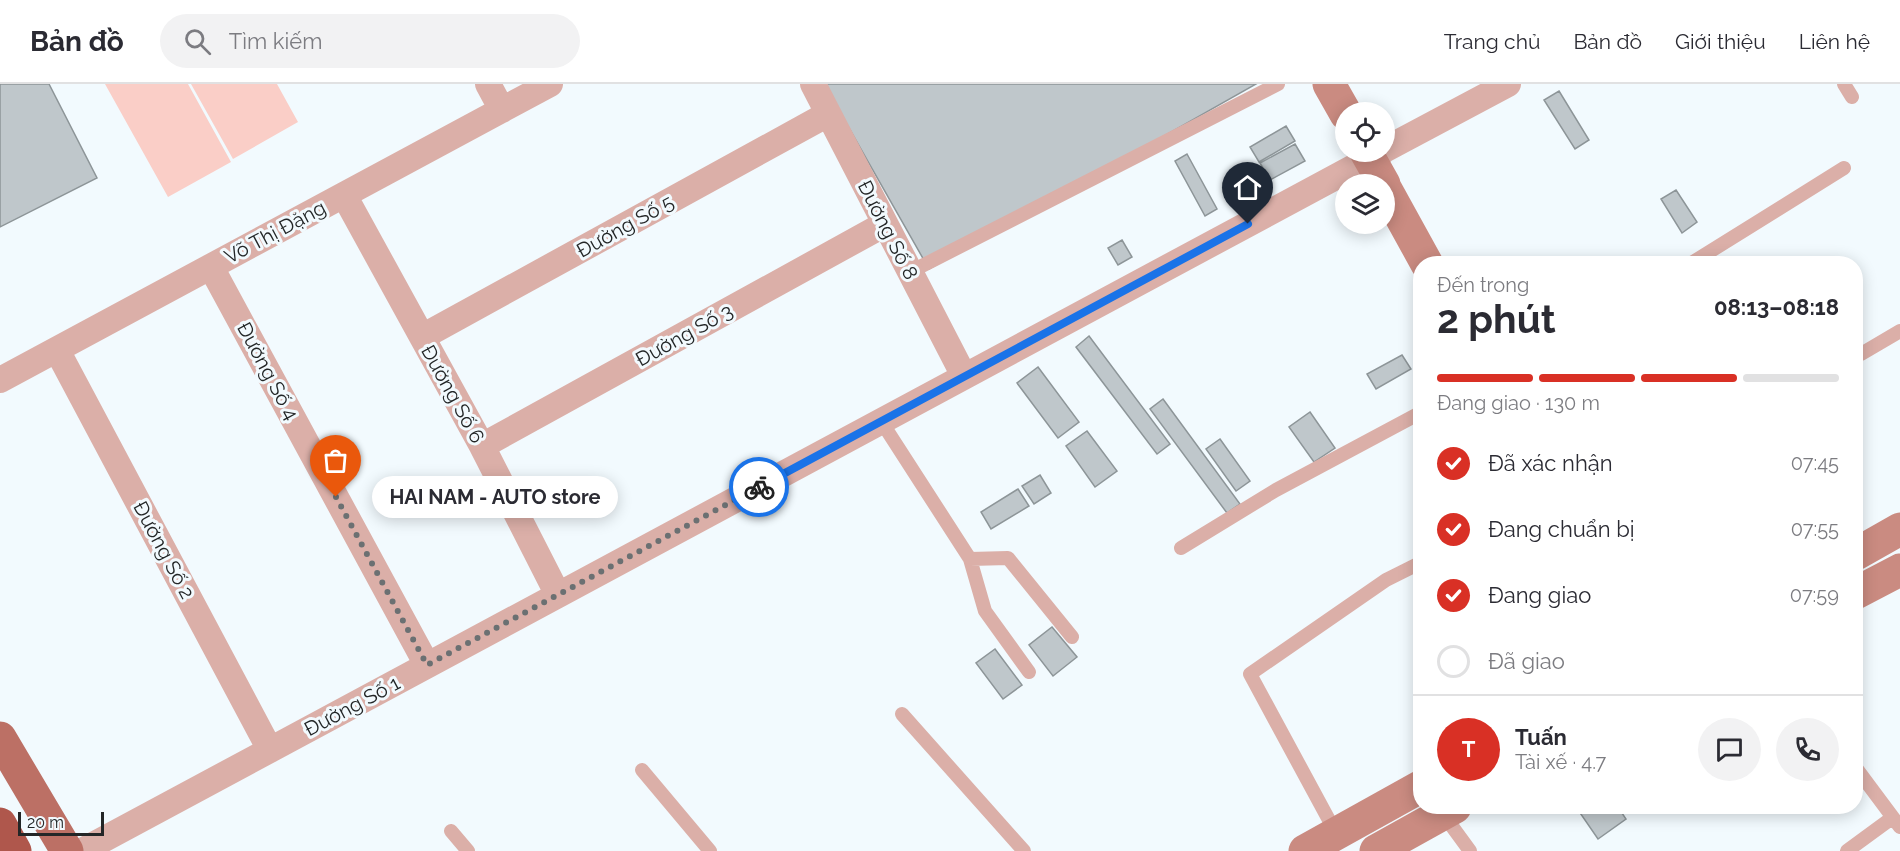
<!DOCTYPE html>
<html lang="vi">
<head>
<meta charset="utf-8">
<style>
	body { margin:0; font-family:Raleway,sans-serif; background:#f2f2f3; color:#2b2b33; height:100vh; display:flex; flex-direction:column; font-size:22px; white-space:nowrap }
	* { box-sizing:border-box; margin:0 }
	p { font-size:20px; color:#7c7c81 }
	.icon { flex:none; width:33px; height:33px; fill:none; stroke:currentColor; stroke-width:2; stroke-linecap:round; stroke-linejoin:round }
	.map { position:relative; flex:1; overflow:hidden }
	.drawer { position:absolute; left:1413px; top:172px; width:450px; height:558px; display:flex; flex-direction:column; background:#fff; border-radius:24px; box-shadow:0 3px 15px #0003 }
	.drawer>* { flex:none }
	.fabs { position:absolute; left:1335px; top:18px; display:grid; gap:12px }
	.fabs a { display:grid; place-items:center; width:60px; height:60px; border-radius:50%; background:#fff; box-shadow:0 3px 15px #0003; font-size:30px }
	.scale { position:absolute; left:18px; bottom:15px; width:86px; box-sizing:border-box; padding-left:6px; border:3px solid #232627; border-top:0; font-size:16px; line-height:21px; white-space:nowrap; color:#232627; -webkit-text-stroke:4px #f2fafe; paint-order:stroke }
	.pin { position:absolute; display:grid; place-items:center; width:51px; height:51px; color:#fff; margin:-62px -26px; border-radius:50% 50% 50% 0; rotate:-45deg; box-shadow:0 0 6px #0007 }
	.pin .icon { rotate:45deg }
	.courier { position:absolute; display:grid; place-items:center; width:60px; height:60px; margin:-30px; border:4px solid #1a73e8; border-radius:50%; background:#fff; color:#222; box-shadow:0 2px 8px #0007 }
	.bubble { position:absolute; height:42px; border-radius:21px; background:#fff; box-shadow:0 3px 15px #0003; font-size:20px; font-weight:700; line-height:42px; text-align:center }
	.summary em { font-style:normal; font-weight:700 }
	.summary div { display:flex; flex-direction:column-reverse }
	.summary { display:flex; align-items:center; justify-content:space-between; height:102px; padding:0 24px }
	h1 { font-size:39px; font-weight:700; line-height:45px }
	.bar { display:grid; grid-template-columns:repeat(4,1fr); gap:9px 6px; align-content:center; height:72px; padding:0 24px }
	.bar i { height:8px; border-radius:4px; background:#e1e1e2 }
	.bar .on { background:#d93025 }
	.bar p { grid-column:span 4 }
	.line { display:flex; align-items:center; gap:15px; padding:0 24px; border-top:2px solid #e1e1e2 }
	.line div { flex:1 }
	.round { display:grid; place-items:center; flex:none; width:63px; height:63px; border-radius:32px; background:#f2f2f3 }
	ol { padding:0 24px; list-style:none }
	li { display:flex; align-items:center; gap:18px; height:66px }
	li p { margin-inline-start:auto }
	li .icon { padding:6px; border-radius:50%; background:#d93025; color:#fff; stroke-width:4 }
	li:last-child { color:#7c7c81 }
	li i { width:33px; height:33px; border:3px solid #e1e1e2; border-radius:50% }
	header { display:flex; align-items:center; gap:36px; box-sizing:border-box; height:84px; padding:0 30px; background:#fff; border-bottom:2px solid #e1e1e2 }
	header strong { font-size:28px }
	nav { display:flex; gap:33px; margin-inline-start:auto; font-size:21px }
	.search { width:420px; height:54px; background:#f2f2f3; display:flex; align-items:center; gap:15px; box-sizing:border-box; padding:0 21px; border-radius:33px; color:#7c7c81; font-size:22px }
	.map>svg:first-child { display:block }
	.grass { fill:#facec7 }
	.building { fill:#bfc7cb; stroke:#8d9598; stroke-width:1.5 }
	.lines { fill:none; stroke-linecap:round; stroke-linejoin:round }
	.lane { stroke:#dbafa8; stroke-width:14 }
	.street { stroke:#dbafa8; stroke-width:26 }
	.secondary { stroke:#ca8b81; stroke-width:33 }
	.primary { stroke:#bc7065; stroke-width:33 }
	.highway { stroke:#af574c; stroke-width:33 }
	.done { stroke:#6b7072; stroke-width:6; stroke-dasharray:0 10.8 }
	.route { stroke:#1a73e8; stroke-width:8 }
	.labels { text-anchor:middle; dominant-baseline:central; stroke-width:6; stroke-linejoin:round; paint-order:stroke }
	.street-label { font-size:20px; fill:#232627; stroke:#f2fafe }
</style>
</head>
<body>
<header>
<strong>Bản đồ</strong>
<div class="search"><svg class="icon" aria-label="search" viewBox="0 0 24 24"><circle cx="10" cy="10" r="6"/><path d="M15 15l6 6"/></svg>Tìm kiếm</div>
<nav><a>Trang chủ</a><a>Bản đồ</a><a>Giới thiệu</a><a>Liên hệ</a></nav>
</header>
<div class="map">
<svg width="1900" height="767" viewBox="0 0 1900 767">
	<rect width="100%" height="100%" fill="#f2fafe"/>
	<!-- grass -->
	<path class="grass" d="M105,0H188L231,78L168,113Z
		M191,0H277L298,38L233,75Z"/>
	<!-- building -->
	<path class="building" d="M0,0H49L97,94L0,143Z
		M824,0H1256L929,185Z
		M1559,7L1589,56L1575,65L1544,16Z
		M1286,42L1295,57L1259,78L1250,63Z
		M1295,60L1305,77L1270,96L1260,79Z
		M1187,70L1217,125L1205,132L1175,77Z
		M1676,106L1697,138L1682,149L1661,115Z
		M1122,156L1132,173L1118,181L1108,164Z
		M1089,252L1170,360L1157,370L1076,263Z
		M1402,271L1411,285L1376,305L1367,290Z
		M1038,283L1079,338L1058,354L1017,299Z
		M1163,315L1240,420L1227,429L1150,325Z
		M1310,328L1335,364L1314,378L1289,343Z
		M1087,347L1117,387L1095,403L1066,362Z
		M1220,355L1250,397L1236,407L1206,365Z
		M1040,391L1051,409L1034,420L1022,402Z
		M1018,405L1029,422L991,445L981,428Z
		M1052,543L1077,573L1053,592L1029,561Z
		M995,565L1022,601L1003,615L976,579Z
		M1576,723H1618L1626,735L1598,755Z"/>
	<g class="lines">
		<!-- lane -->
		<path class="lane" d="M1844,0L1852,13
			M1690,180L1844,84
			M910,188L1278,0
			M1861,270L1900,247
			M881,337L970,475L985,527L1029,588
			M1181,464L1276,406L1420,329
			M970,475L1008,474L1072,553
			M902,630L1024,767
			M1856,684L1900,743
			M642,686L710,767
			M1443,730L1470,767
			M451,747L468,767
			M1336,749L1250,590L1386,496L1420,479
			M1847,767L1892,734"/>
		<!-- street -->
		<path class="street" d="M488,0L502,26
			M813,0L964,292
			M1384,66L1508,0
			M344,111L482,362L558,511
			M211,183L427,581
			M422,253L828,30
			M57,266L270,666
			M0,296L550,0
			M482,362L885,140
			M82,767L1382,68"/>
		<!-- secondary -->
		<path class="secondary" d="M1329,0L1346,30
			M1366,68L1384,100
			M1384,102L1427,180
			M1856,470L1900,445
			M1856,509L1900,486
			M1305,767L1420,703
			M1376,767L1455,723"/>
		<!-- primary -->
		<path class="primary" d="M0,654L67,767"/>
		<!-- highway -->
		<path class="highway" d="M0,740L15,767"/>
	</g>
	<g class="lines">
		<!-- done -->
		<path class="done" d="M336,413L427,581L759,403"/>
		<!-- route -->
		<path class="route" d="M759,403L1248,140"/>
	</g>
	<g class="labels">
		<!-- street labels -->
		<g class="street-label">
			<text transform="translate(625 142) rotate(-29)">Đường Số 5</text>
			<text transform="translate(888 146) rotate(63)">Đường Số 8</text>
			<text transform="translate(275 148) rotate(-28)">Võ Thị Đặng</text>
			<text transform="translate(684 251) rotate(-29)">Đường Số 3</text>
			<text transform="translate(268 287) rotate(62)">Đường Số 4</text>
			<text transform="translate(453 310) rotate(61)">Đường Số 6</text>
			<text transform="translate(164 466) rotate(62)">Đường Số 2</text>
			<text transform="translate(352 622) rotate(-28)">Đường Số 1</text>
		</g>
	</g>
</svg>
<div class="fabs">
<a><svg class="icon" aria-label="locate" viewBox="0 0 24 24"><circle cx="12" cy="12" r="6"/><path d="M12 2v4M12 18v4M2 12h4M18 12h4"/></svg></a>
<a><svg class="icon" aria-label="layers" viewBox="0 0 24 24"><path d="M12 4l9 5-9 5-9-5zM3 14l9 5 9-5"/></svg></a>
</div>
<div class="scale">20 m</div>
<div class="pin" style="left:336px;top:413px;background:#ea580c"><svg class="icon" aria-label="bag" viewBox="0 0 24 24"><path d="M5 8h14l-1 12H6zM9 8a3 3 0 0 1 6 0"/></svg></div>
<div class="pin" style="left:1248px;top:140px;background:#1f2937"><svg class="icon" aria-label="home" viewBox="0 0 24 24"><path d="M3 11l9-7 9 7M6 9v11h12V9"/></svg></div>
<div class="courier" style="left:759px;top:403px"><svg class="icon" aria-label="bike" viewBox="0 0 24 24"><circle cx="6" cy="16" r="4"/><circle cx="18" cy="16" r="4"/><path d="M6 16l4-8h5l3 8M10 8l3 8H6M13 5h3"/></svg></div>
<div class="bubble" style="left:372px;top:392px;width:246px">HAI NAM - AUTO store</div>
<section class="drawer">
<div class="summary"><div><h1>2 phút</h1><p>Đến trong</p></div><em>08:13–08:18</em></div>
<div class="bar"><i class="on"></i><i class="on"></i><i class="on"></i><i></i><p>Đang giao · 130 m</p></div>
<ol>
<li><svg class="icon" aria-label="check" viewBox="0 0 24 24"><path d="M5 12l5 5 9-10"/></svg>Đã xác nhận<p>07:45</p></li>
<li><svg class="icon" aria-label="check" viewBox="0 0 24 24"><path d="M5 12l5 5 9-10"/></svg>Đang chuẩn bị<p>07:55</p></li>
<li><svg class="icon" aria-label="check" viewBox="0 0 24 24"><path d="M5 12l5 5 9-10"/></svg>Đang giao<p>07:59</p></li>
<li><i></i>Đã giao</li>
</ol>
<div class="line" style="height:108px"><b class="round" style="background:#d93025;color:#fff">T</b><div><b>Tuấn</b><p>Tài xế · 4.7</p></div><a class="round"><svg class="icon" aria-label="chat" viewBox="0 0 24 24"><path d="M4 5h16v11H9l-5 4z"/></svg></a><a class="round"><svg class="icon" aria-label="phone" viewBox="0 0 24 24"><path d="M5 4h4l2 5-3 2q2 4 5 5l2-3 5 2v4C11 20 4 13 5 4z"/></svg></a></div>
</section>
</div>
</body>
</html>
